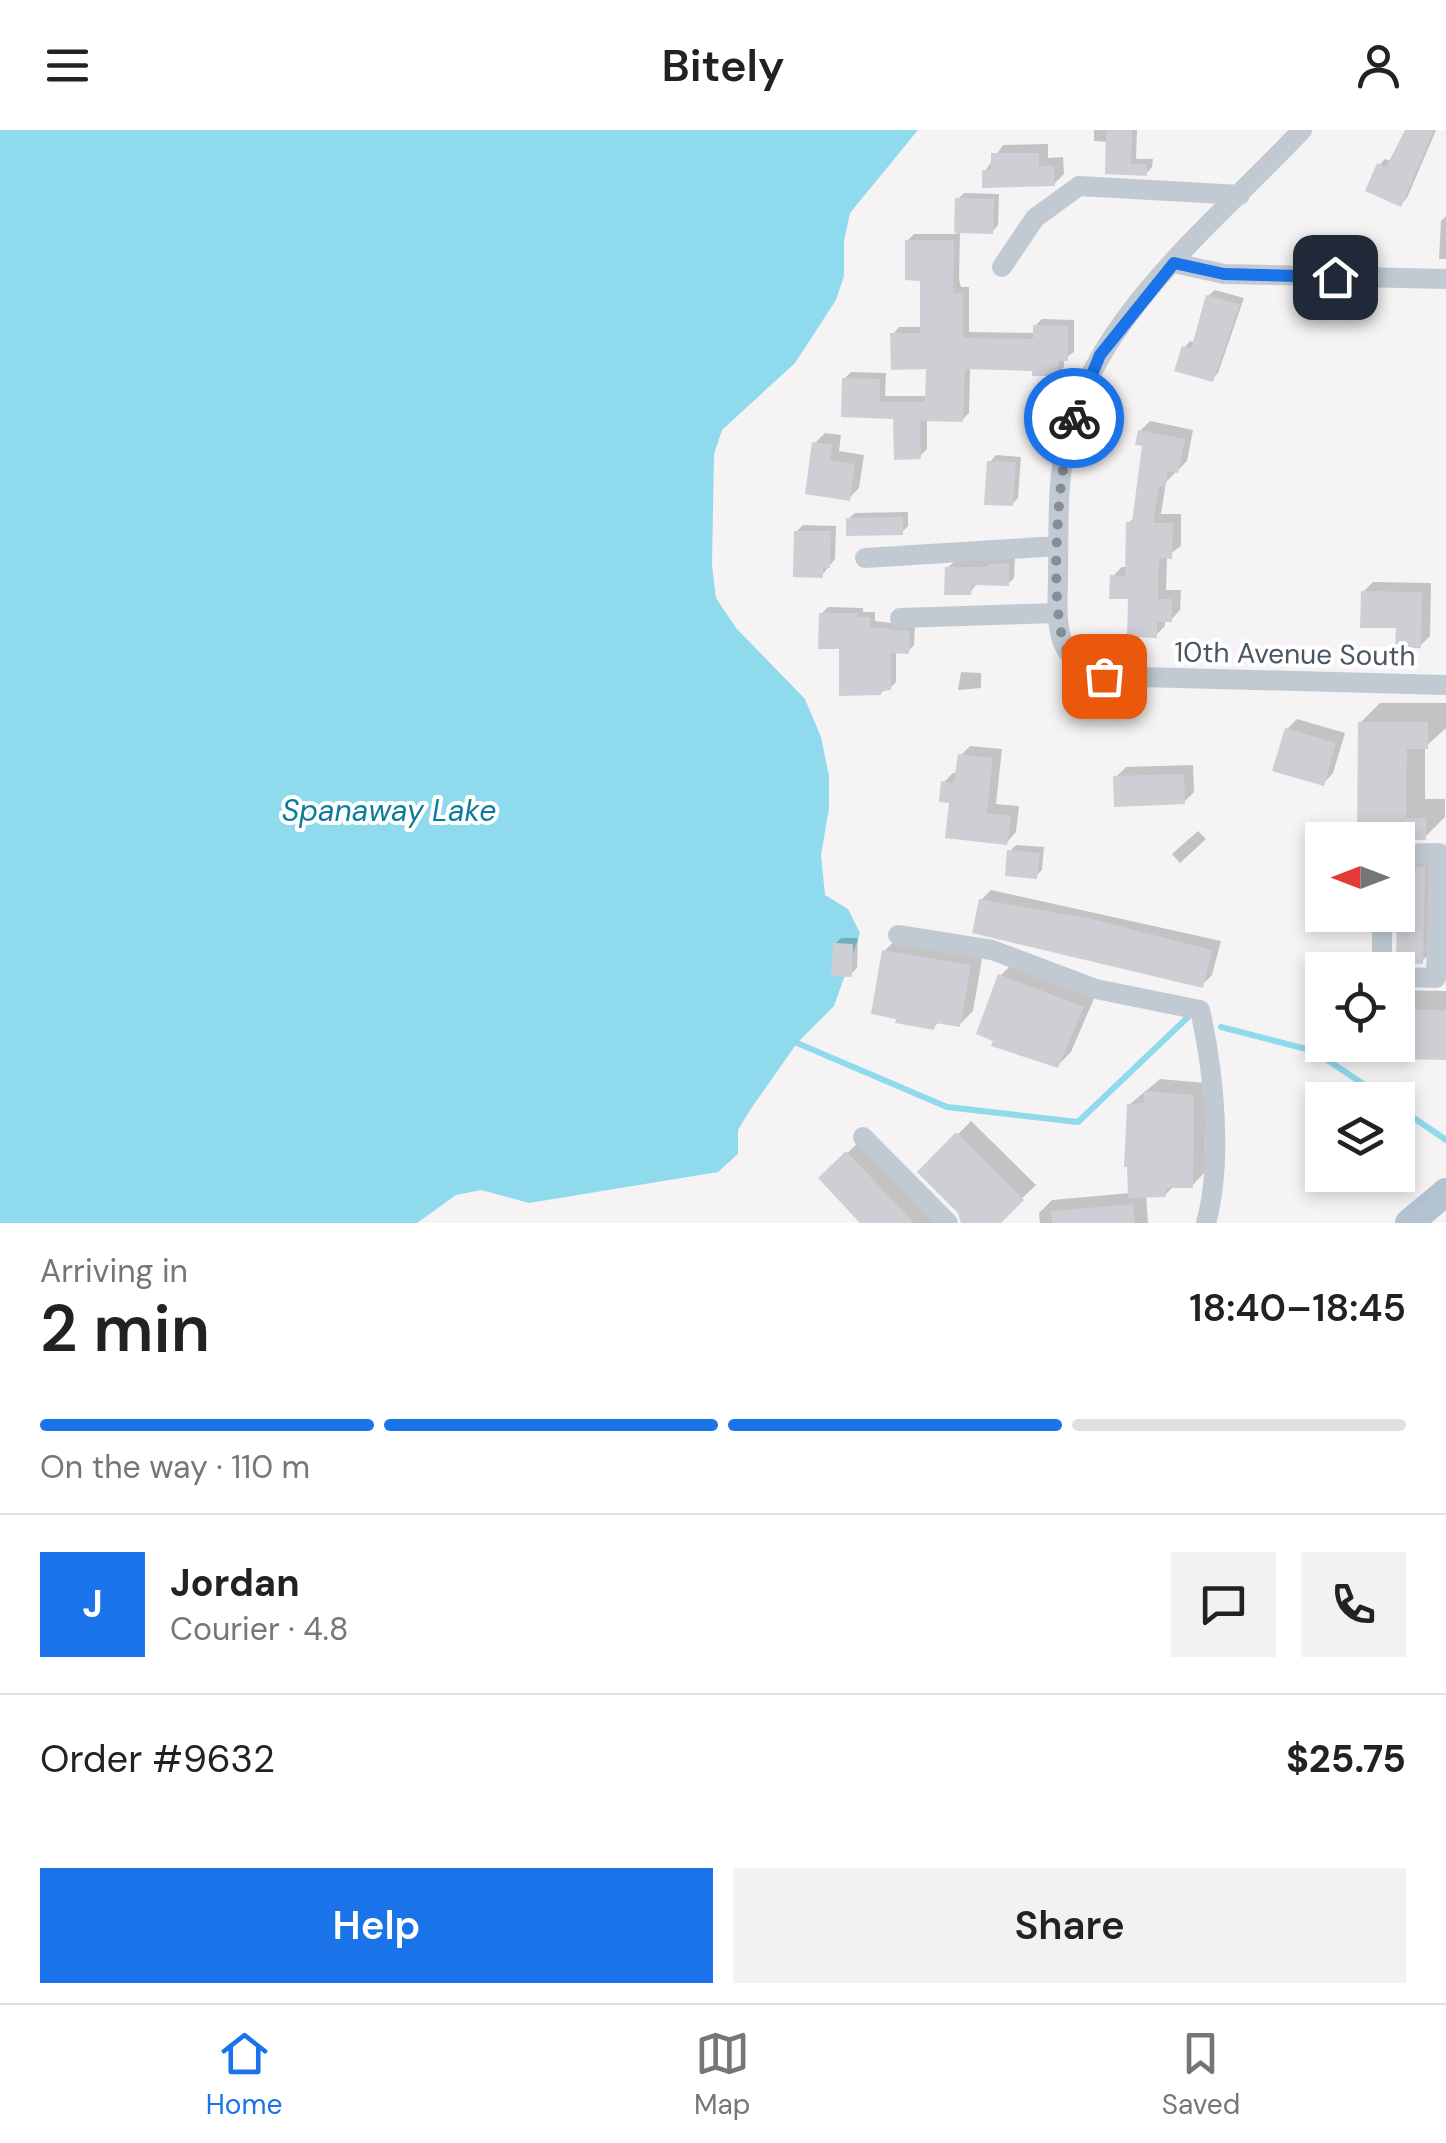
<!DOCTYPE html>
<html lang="en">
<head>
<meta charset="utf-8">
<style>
	body { margin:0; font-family:"DM Sans",sans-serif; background:#f2f2f2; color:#222; height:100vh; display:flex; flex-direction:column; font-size:38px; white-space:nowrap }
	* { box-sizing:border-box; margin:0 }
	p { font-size:32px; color:#767676 }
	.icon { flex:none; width:55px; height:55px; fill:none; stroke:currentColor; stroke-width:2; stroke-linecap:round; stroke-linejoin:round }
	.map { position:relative; height:1093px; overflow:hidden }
	.panel { display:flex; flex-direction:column; background:#fff; flex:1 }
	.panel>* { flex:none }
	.needle { width:65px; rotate:270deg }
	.controls { position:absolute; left:1305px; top:692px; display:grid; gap:20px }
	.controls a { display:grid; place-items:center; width:110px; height:110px; border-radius:0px; background:#fff; box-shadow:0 5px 15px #0003; font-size:50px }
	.pin { position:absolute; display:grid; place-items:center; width:85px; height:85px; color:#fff; margin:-42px; border-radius:20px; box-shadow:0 5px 15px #0006 }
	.courier { position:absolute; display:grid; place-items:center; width:100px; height:100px; margin:-50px; border:8px solid #1a73e8; border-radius:50%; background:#fff; color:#222; box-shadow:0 2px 12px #0007 }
	.headline em { font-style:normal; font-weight:600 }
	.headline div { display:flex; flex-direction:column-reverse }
	.headline { display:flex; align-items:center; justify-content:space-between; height:170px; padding:0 40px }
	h1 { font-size:65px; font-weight:600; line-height:75px }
	.bar { display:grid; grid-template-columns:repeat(4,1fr); gap:15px 10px; align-content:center; height:120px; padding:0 40px }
	.bar i { height:12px; border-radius:8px; background:#e0e0e0 }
	.bar .selected { background:#1a73e8 }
	.bar p { grid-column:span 4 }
	.line { display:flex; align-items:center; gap:25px; padding:0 40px; border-top:2px solid #e0e0e0 }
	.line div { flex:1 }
	.round { display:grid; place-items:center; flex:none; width:105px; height:105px; border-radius:0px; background:#f2f2f2 }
	.button { display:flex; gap:20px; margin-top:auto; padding:20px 40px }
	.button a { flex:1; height:115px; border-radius:0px; background:#1a73e8; color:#fff; font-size:40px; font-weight:600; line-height:115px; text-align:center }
	.button a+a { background:#f2f2f2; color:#222 }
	header { display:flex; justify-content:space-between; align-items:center; height:130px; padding:0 40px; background:#fff; font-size:45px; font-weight:600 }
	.tabs { display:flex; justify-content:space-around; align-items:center; height:140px; border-top:2px solid #e0e0e0; background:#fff; font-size:28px; color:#767676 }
	.tabs a { display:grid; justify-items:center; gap:5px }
	.tabs .selected { color:#1a73e8 }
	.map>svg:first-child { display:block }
	.water { fill:#90daee }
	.shadow { fill:#0003 }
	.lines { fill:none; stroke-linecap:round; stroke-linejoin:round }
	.stream { stroke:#90daee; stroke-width:6 }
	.building { fill:#cdcfd5 }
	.minor { stroke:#c1cad2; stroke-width:20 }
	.major { stroke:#b3c2d1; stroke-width:28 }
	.done { stroke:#868d94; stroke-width:10; stroke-dasharray:0 18 }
	.route { stroke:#1a73e8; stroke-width:12 }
	.labels { text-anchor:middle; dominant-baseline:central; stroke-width:8; stroke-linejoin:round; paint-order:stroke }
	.street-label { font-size:28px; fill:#4a5661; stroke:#fff }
	.water-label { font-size:30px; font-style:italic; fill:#0c7c9b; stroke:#fff }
</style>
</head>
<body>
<header><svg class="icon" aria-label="menu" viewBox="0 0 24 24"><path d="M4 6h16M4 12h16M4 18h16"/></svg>Bitely<svg class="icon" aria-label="person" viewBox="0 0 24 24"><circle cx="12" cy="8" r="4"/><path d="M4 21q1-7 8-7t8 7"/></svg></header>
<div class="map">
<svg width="1446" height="1093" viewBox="0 0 1446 1093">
	<rect width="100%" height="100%" fill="#f5f3f3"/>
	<!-- water -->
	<path class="water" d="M0,0H918L850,83L844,111V146L836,170L795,233L722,300L714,324L712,435L716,468L736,498L805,569L821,607L829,646V678L821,725L825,765L848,779L860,803L834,876L797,913L750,980L738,1000V1024L718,1042L529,1073L481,1060L456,1065L417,1093H0Z"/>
	<!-- shadow -->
	<path class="shadow" d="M1094,0H1137L1136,29H1153L1152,37L1146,44L1108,41V12L1094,11Z
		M1408,0H1436L1407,68L1401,74L1379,35L1385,29L1391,31Z
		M1048,14V28L1063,27L1064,44L1054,54L985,41L1003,15Z
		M964,63L999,64L998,95L992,102L960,101L959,149L961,157H969V202L1035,203V196L1042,189L1074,190V222L1064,229V237L1057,244L1035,238L970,237L969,283L962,290L927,289V319L920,326L895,286L844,249L851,242L886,243L885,266H927L928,237L893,204L899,197H923L922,148L907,111L914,104H957L958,69Z
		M1446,86V129H1439L1441,91Z
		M1215,160L1244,168L1218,243L1212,249L1184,218L1190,211L1196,213L1208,166Z
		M1150,291L1193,300L1187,331L1166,352L1161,384H1181V416L1167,426L1166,460H1181L1180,480L1171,490H1165V496L1156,505L1130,467L1112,447L1122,437H1128V393L1135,387L1145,314L1140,301Z
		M825,303L841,305L839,321L864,325L859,358L849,368L815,313Z
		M996,325L1021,327L1018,368L1012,374L990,332Z
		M908,382V396L902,402L848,389L855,383Z
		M803,395L836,396L835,429L822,445L796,402Z
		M1015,428L1014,448L1008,454L977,453L970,463L947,438L954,432Z
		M1373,452L1431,453L1430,506L1420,516L1363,462Z
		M828,477L863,478V482H875V491L915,496L914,515L908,521H896V552L890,558L880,563L841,517L821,484Z
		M961,542L981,543V558L958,560Z
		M1380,573H1446V598L1425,617V669H1445V687L1425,707L1359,710L1360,593Z
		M1297,589L1345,603L1333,643L1324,653L1287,599Z
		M970,616L1002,619L996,674L1019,676L1016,702L1007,712L951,671L943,653L953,643H958L960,626Z
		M1193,635L1194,662L1184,672L1116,647L1126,637Z
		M1198,701L1206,709L1180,733L1172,724Z
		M1016,715L1044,717L1042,740L1036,746L1010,721Z
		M1434,728L1432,821L1422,831H1398V734Z
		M991,760L1221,811L1212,845L1202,855L981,770Z
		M841,808H858L857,838L851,844L835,814Z
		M898,808L983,823L973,881L959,895L940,891L933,898L884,821Z
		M1014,832L1096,864L1071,922L1057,936L1000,846Z
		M1375,839H1398V860L1446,861V927L1354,926L1355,915H1398V840Z
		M1160,949L1206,953L1205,1042L1192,1056H1174L1165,1065H1146L1148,1093H1040L1039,1083L1052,1070L1130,1063L1129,975Z
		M971,991L1036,1055L996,1093H963L960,1082L921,1042Z
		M859,1012L937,1093H864L821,1048Z"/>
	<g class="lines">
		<!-- stream -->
		<path class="stream" d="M1221,897L1314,921L1387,970
			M797,913L947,977L1078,992L1187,888
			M1398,977L1446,1010"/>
	</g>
	<!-- building -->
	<path class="building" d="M1106,0H1132L1131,34H1147V46L1105,44Z
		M1405,0H1434L1401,77L1365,61L1377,33L1386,37Z
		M991,23H1039V36H1054L1055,56L982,58V40H991Z
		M955,68L994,69L993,104L954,103Z
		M905,110H954L953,157L954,163H963V208L1033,209V195L1068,196V231H1059L1058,246H1032V241L965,239L963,292L920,291L921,329L894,330L893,289L841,287L842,248L880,249V272H925L926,239L891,240L890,203H920V151L905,150Z
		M1206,165L1240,174L1213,252L1174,241L1182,216L1191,219Z
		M1138,300L1185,309L1178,343L1168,341L1165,357L1159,356L1153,393H1173L1172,429L1159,428L1158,469H1172V492H1157V508L1127,507L1128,469H1109L1110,445L1125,446L1126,392H1132L1142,316L1135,315Z
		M812,312L833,315L830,330L855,334L850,371L805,364Z
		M987,331L1016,332L1013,376L984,375Z
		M903,387V405L846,406V388Z
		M794,401H831L830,438H823V448L793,447Z
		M1009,433V456L972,455L971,465H944L945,437H988L989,434Z
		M1361,461L1422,462L1421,518H1395L1396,498H1360Z
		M819,483H858V487H870V497L910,501L909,524L891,523V560L881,561V565L839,566V519H818Z
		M1358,592H1428V619H1407L1406,688H1426V710H1357Z
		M1285,598L1336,613L1324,656L1272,641Z
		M958,624L993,628L987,683L1011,686L1007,715L945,708L949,673L939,672L941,651L954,653Z
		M1184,644L1185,674L1114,677L1113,646Z
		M1007,720L1040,723L1037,749L1005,746Z
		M1425,737L1423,834L1396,833L1398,738Z
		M979,769L1092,789L1212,820L1203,858L972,803Z
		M833,813L853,814L852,847L831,846Z
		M882,820L971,835L960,897L936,893L934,900L895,893L896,889L871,884Z
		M998,844L1084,877L1058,938L991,916L993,911L976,904Z
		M1398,879L1446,880V930L1398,929Z
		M1144,961L1194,965L1193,1058H1166V1067L1128,1068L1127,1037H1124L1127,974L1144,973Z
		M956,1002L1024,1070L1001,1093H961L958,1083L917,1042Z
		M846,1021L914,1093H860L818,1048Z
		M1133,1074L1135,1093H1052L1051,1081Z"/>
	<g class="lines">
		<!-- minor -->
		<path class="minor" d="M1302,0C1220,88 1098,183 1068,304C1056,351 1059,400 1058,448C1057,494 1053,531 1104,546L1446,555
			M1174,133L1224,144L1446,149
			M1002,137L1035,88L1079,56L1240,65
			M865,428L1058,416
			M900,488L1057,483
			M1398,724L1439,723L1436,848L1398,847
			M1382,785V840
			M898,805L992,820L1096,859L1200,880C1214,942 1223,1031 1206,1093
			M863,1007L948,1093"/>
		<!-- major -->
		<path class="major" d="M1409,1093L1446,1062"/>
	</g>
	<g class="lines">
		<!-- done -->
		<path class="done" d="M1074,288C1058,331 1047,481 1067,521C1075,538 1088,541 1104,546"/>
		<!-- route -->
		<path class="route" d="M1074,288L1100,225L1174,133L1224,144L1335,147"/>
	</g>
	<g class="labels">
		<!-- street labels -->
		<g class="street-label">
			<text transform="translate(1295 524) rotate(1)">10th Avenue South</text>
		</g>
		<!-- water labels -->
		<g class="water-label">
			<text x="389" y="680">Spanaway Lake</text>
		</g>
	</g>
</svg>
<div class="controls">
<a><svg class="needle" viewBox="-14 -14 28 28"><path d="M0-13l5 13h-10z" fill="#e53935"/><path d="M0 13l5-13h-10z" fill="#767676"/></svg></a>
<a><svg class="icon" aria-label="locate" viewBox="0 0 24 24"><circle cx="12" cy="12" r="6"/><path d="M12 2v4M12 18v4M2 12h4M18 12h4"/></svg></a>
<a><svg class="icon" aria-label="layers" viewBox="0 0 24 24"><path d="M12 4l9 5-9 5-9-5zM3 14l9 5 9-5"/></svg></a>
</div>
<div class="pin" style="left:1104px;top:546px;background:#ea580c"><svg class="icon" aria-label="bag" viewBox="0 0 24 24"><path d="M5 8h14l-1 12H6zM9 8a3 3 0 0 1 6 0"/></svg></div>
<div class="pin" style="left:1335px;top:147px;background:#1f2937"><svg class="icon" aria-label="home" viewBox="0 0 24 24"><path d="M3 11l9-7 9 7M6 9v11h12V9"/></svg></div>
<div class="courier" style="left:1074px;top:288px"><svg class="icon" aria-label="bike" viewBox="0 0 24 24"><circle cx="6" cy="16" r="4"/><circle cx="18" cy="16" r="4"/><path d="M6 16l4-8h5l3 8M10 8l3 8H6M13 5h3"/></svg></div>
</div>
<section class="panel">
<div class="headline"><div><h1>2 min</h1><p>Arriving in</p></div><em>18:40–18:45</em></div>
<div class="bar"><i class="selected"></i><i class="selected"></i><i class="selected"></i><i></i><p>On the way · 110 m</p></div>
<div class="line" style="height:180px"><b class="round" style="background:#1a73e8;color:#fff">J</b><div><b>Jordan</b><p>Courier · 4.8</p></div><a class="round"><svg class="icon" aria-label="chat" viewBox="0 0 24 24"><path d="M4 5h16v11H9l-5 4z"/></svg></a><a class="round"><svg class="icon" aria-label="phone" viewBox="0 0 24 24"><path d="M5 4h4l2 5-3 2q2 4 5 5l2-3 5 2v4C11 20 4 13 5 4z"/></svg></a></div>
<div class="line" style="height:130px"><div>Order #9632</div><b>$25.75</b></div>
<div class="button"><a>Help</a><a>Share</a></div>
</section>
<nav class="tabs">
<a class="selected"><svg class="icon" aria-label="home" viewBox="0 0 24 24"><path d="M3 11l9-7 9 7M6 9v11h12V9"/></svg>Home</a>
<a><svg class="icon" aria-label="map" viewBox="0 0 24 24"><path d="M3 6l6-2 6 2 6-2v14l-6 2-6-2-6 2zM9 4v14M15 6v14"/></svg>Map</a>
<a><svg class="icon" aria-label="saved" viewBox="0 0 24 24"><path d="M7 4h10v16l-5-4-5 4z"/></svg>Saved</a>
</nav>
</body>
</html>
